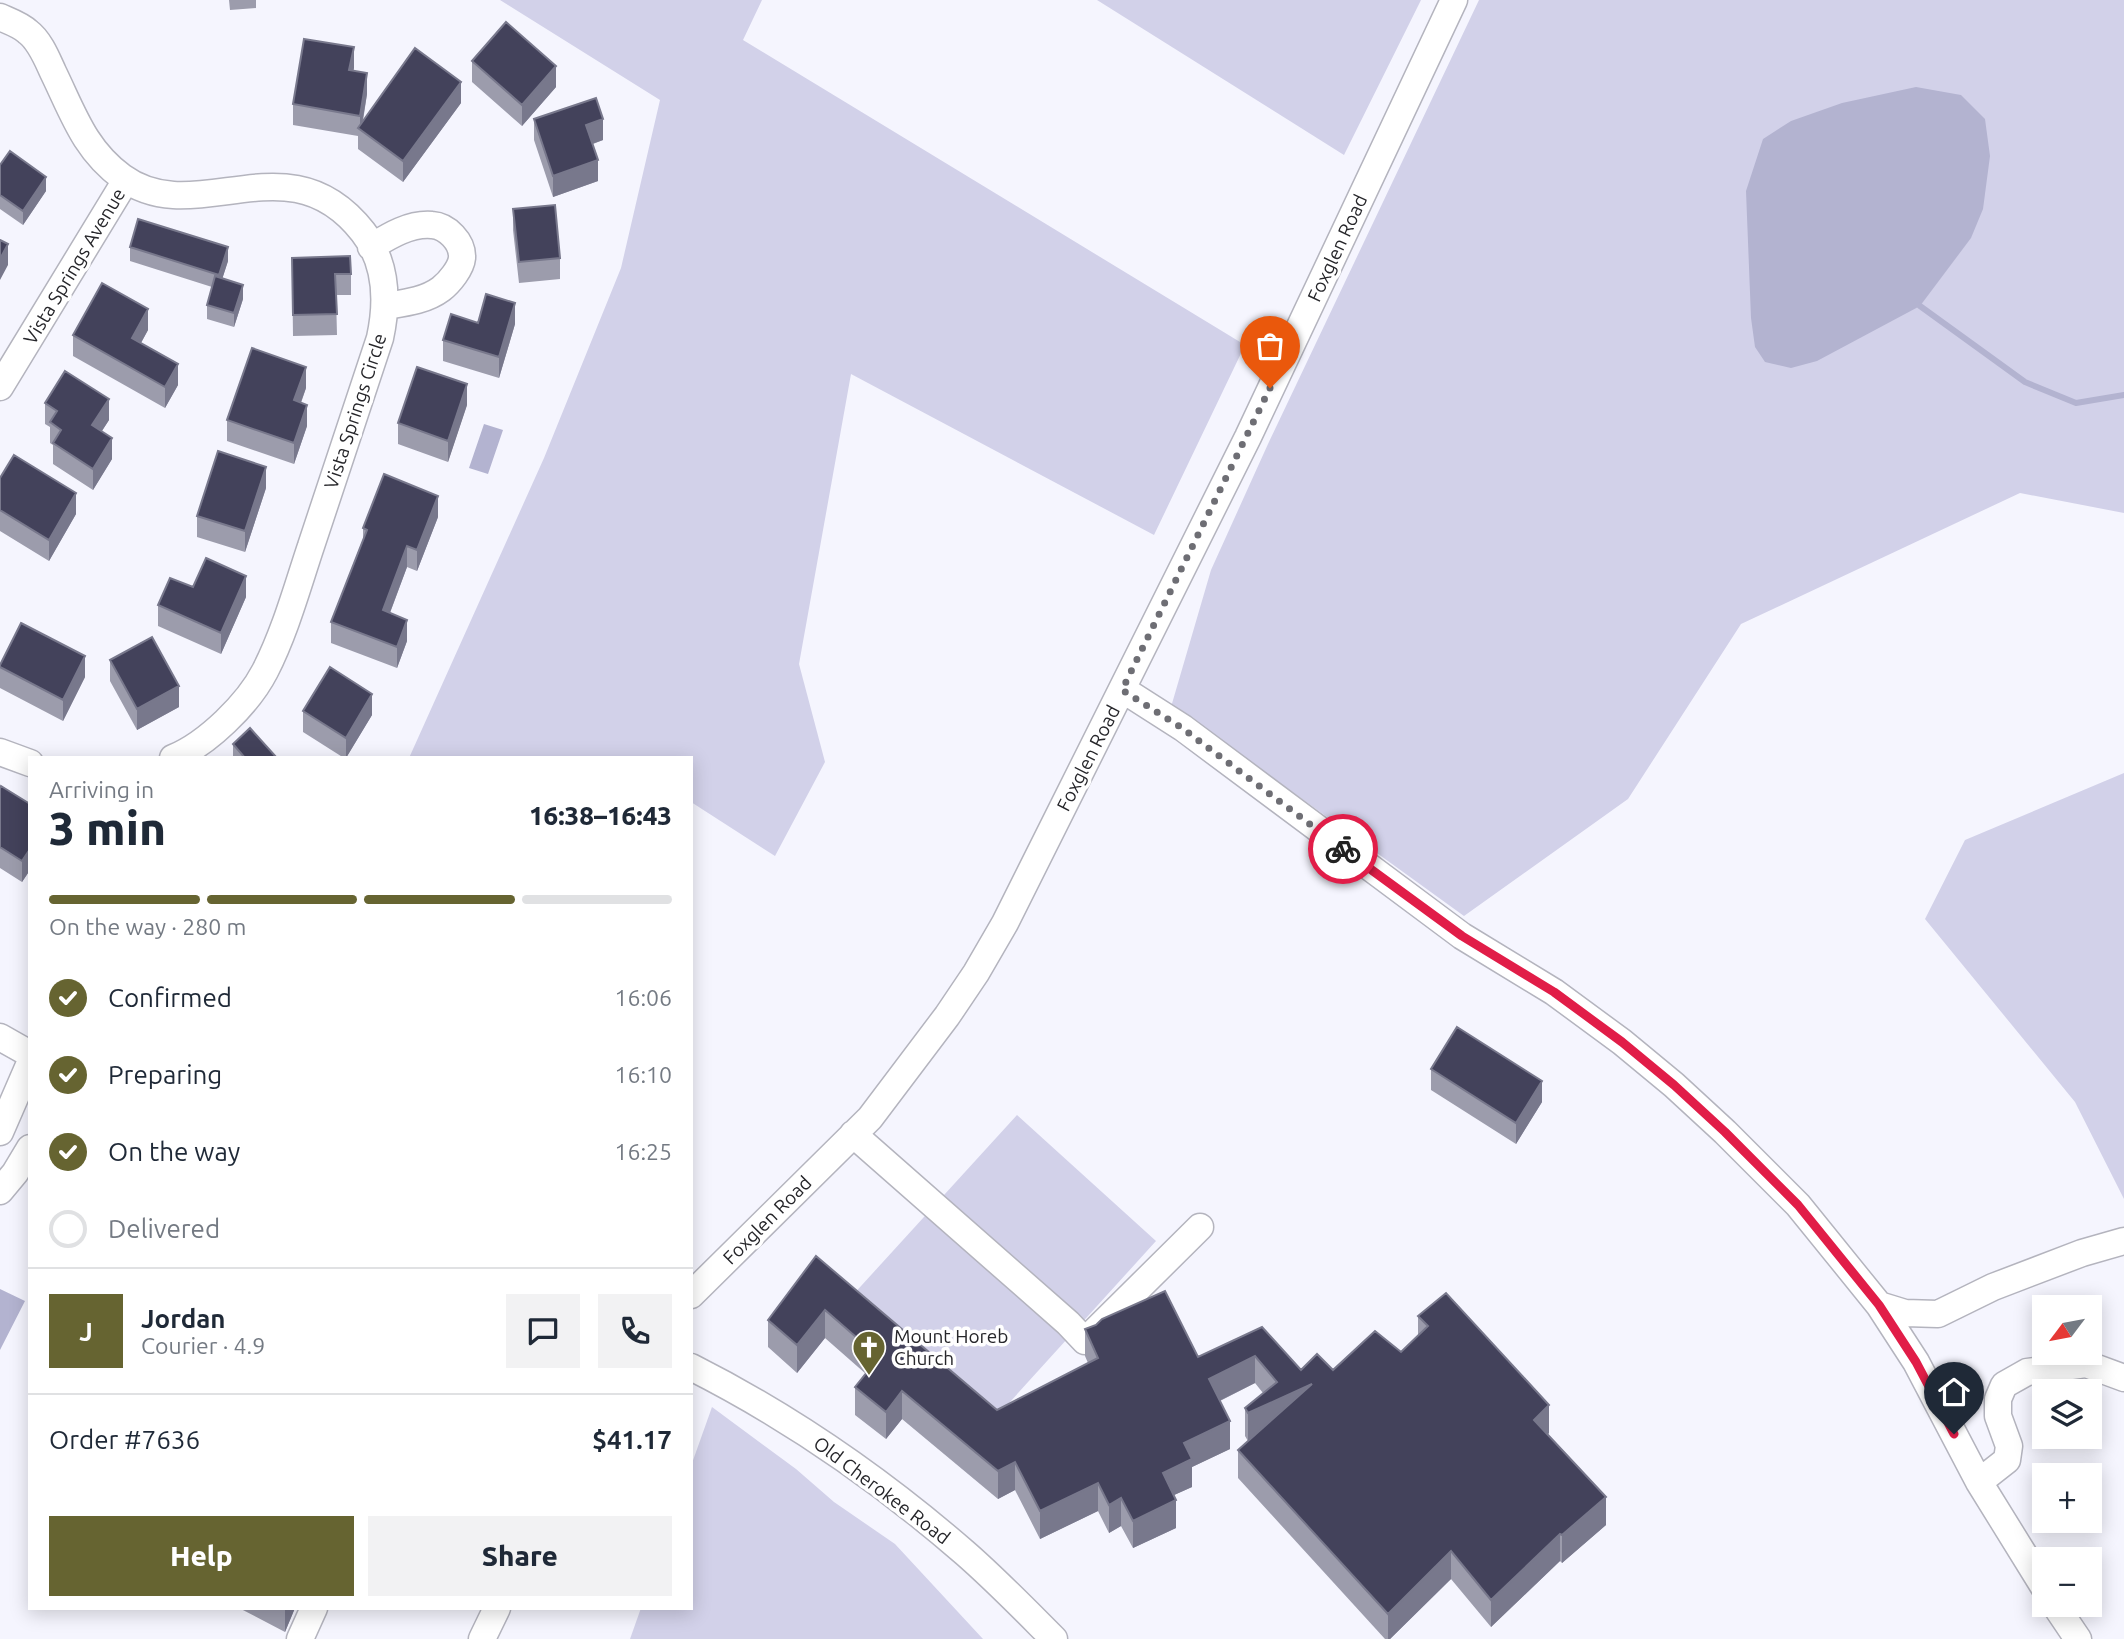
<!DOCTYPE html>
<html lang="en">
<head>
<meta charset="utf-8">
<style>
	body { margin:0; font-family:Ubuntu,sans-serif; background:#f2f2f3; color:#1f2937; height:100vh; display:flex; flex-direction:column; font-size:26px; white-space:nowrap }
	* { box-sizing:border-box; margin:0 }
	p { font-size:23px; color:#747a83 }
	.icon { flex:none; width:38px; height:38px; fill:none; stroke:currentColor; stroke-width:2; stroke-linecap:round; stroke-linejoin:round }
	.map { position:relative; flex:1; overflow:hidden }
	.details { position:absolute; left:28px; top:756px; width:665px; height:854px; display:flex; flex-direction:column; background:#fff; border-radius:0px; box-shadow:0 4px 18px #0003 }
	.details>* { flex:none }
	.needle { width:46px; rotate:238deg }
	.buttons { position:absolute; left:2032px; top:1295px; display:grid; gap:14px }
	.buttons a { display:grid; place-items:center; width:70px; height:70px; border-radius:0px; background:#fff; box-shadow:0 4px 18px #0003; font-size:35px }
	.pin { position:absolute; display:grid; place-items:center; width:60px; height:60px; color:#fff; margin:-72px -30px; border-radius:50% 50% 50% 0; rotate:-45deg; box-shadow:0 0 7px #0007 }
	.pin .icon { rotate:45deg }
	.courier { position:absolute; display:grid; place-items:center; width:70px; height:70px; margin:-35px; border:5px solid #e11d48; border-radius:50%; background:#fff; color:#222; box-shadow:0 2px 9px #0007 }
	.head em { font-style:normal; font-weight:800 }
	.head div { display:flex; flex-direction:column-reverse }
	.head { display:flex; align-items:center; justify-content:space-between; height:119px; padding:0 21px }
	h1 { font-size:46px; font-weight:800; line-height:52px }
	.bar { display:grid; grid-template-columns:repeat(4,1fr); gap:10px 7px; align-content:center; height:84px; padding:0 21px }
	.bar i { height:9px; border-radius:5px; background:#e0e1e3 }
	.bar .on { background:#666431 }
	.bar p { grid-column:span 4 }
	.line { display:flex; align-items:center; gap:18px; padding:0 21px; border-top:2px solid #e0e1e3 }
	.line div { flex:1 }
	.round { display:grid; place-items:center; flex:none; width:74px; height:74px; border-radius:0px; background:#f2f2f3 }
	ol { padding:0 21px; list-style:none }
	li { display:flex; align-items:center; gap:21px; height:77px }
	li p { margin-inline-start:auto }
	li .icon { padding:7px; border-radius:50%; background:#666431; color:#fff; stroke-width:4 }
	li:last-child { color:#747a83 }
	li i { width:38px; height:38px; border:4px solid #e0e1e3; border-radius:50% }
	.action { display:flex; gap:14px; margin-top:auto; padding:14px 21px }
	.action a { flex:1; height:80px; border-radius:0px; background:#666431; color:#fff; font-size:28px; font-weight:800; line-height:80px; text-align:center }
	.action a+a { background:#f2f2f3; color:#1f2937 }
	.map>svg:first-child { display:block }
	.green { fill:#d2d1e9 }
	.water { fill:#b3b3d0 }
	.lines { fill:none; stroke-linecap:round; stroke-linejoin:round }
	.stream { stroke:#b3b3d0; stroke-width:6 }
	.minor-casing { stroke:#b4b4be; stroke-width:29 }
	.minor { stroke:#fff; stroke-width:26 }
	.wall { fill:#9c9cac }
	.shaded-wall { fill:#78788c }
	.building { fill:#43425b; stroke:#78788c; stroke-width:2 }
	.done { stroke:#6e6e74; stroke-width:7; stroke-dasharray:0 12.6 }
	.route { stroke:#e11d48; stroke-width:9 }
	.labels { text-anchor:middle; dominant-baseline:central; stroke-width:7; stroke-linejoin:round; paint-order:stroke }
	.street-label { font-size:19px; fill:#26262a; stroke:#fff }
	.poi-label { font-size:19px; fill:#26262a; stroke:#fff; text-anchor:start }
</style>
</head>
<body>
<div class="map">
<svg width="2124" height="1639" viewBox="0 0 2124 1639">
	<rect width="100%" height="100%" fill="#f5f5fe"/>
	<!-- green -->
	<path class="green" d="M500,0H762L743,40L1245,345L1154,535L851,374L799,664L825,762L775,856L691,802V758H409L544,458L621,268L660,100Z
		M1097,0H1421L1344,155Z
		M1479,0H2124V513L2020,493L1741,624L1628,799L1464,916L1222,741L1171,707L1211,570L1268,444Z
		M2124,773V1199L2075,1102L1925,919L1965,840Z
		M1017,1115L1156,1241L990,1424L851,1297Z
		M712,1407L796,1469L834,1502L895,1544L983,1639H630L641,1608H691V1466Z"/>
	<!-- water -->
	<path class="water" d="M1916,87L1961,95L1985,119L1990,156L1983,209L1971,238L1920,306L1817,361L1791,368L1765,362L1755,347L1751,318L1746,191L1763,139L1791,121L1842,103Z
		M484,424L503,430L488,474L469,468Z
		M0,1289L25,1301L0,1350Z"/>
	<g class="lines">
		<!-- stream -->
		<path class="stream" d="M1920,306L2025,382L2076,403L2124,395"/>
		<defs>
			<path id="minor" d="M0,17C9,21 21,25 28,32C40,41 47,59 53,72C73,113 84,149 122,177C197,232 288,136 363,232C387,263 388,301 380,338C357,408 334,477 311,546C297,588 285,632 265,671C248,704 207,744 173,758
				M371,247C389,236 410,223 432,225C447,226 463,242 462,258C461,268 450,282 441,289C425,301 404,303 385,306
				M0,387L126,180
				M1122,689L1183,728L1462,936L1554,992L1622,1042L1674,1085L1725,1132L1798,1205L1879,1305L1916,1362L1979,1482L2044,1587
				M0,752L30,763
				M0,1037L30,1054
				M0,1132L30,1063
				M853,1134L1068,1323L1085,1341L1200,1227
				M0,1191L15,1173L30,1148
				M691,1295L870,1118L947,1016L976,973L1005,923L1248,437L1454,0
				M1879,1305L1905,1313L1938,1314L1993,1287L2082,1253L2124,1241
				M691,1367C790,1417 882,1481 965,1553C996,1580 1025,1610 1054,1639
				M1979,1482L2007,1460L2009,1446L1998,1416V1399L2004,1385L2027,1372L2086,1364L2124,1378
				M2055,1605L2078,1639
				M300,1639L314,1608
				M482,1639L497,1608"/>
		</defs>
		<!-- minor casing -->
		<use href="#minor" class="minor-casing"/>
		<!-- minor -->
		<use href="#minor" class="minor"/>
	</g>
	<!-- wall -->
	<path class="wall" d="M229,0H256V8L230,10Z
		M472,61L556,87L522,126L472,82Z
		M354,68L353,71L367,94L363,121L461,103L403,182L358,149V136L293,125V104Z
		M534,119L603,140L593,144L598,181L553,197L534,140Z
		M0,165L46,191L23,225L0,209Z
		M513,209L560,258V279L519,283L513,230Z
		M130,247L228,261L222,279L243,299L234,327L207,319V305L212,287L130,261Z
		M292,258L351,274V295H336L337,335L293,336Z
		M478,323L515,324L499,378L443,361V340Z
		M148,330L141,343L178,385L165,408L73,356V335Z
		M306,388L301,403L307,426L294,464L227,441V420Z
		M45,403L109,420L102,431L112,459L93,490L53,464V445L50,443V427L45,424Z
		M467,405L448,462L398,444V423Z
		M0,478L76,514L49,561L0,531Z
		M266,488L245,552L197,537V516Z
		M438,517L417,571L407,567L390,613L407,641L397,668L331,643V622L363,539V528Z
		M193,587L246,597L221,654L158,626V605Z
		M110,660L179,707L137,730L110,681Z
		M0,665L85,677L63,721L0,688Z
		M303,711L372,715L346,758H344L303,732Z
		M233,744L277,758H233Z
		M0,788L30,804V870L22,882L0,868Z
		M1431,1069L1542,1102L1516,1144L1431,1090Z
		M816,1256L997,1410L1088,1363L1085,1356V1329L1198,1357L1262,1327L1301,1370H1333L1401,1352L1418,1336V1316L1549,1433L1548,1434L1606,1525L1562,1563L1560,1561L1491,1627L1451,1579L1390,1639H1385L1238,1478V1450L1248,1441L1245,1436V1408L1263,1393L1255,1383L1220,1401L1230,1449L1192,1467V1487L1174,1495L1176,1528L1133,1548L1121,1526L1109,1533L1098,1511L1040,1539L1015,1490L998,1499L902,1419L886,1439L855,1415V1387L866,1374L825,1338L797,1373L768,1347V1320Z
		M239,1608H295L285,1632Z"/>
	<!-- shaded-wall -->
	<path class="shaded-wall" d="M354,47V68L349,91V70Z
		M556,66V87L522,126V105Z
		M367,73V94L361,130H360V116Z
		M461,82V103L403,182V161Z
		M603,119V140L586,146V125Z
		M598,160V181L553,197V176Z
		M46,177V191L23,225V211Z
		M8,244V265L0,280V259Z
		M228,247V261L219,289V275Z
		M243,285V299L234,327V313Z
		M515,303V324L499,378V357Z
		M148,309V330L132,359V338Z
		M178,364V385L165,408V387Z
		M306,367V388L294,421V400Z
		M467,384V405L448,462V441Z
		M109,399V420L92,446V425Z
		M307,405V426L294,464V443Z
		M112,438V459L93,490V469Z
		M266,467V488L245,552V531Z
		M76,493V514L49,561V540Z
		M438,496V517L417,571V550Z
		M407,546V567L383,631V610Z
		M246,576V597L221,654V633Z
		M407,620V641L397,668V647Z
		M85,656V677L63,721V700Z
		M179,686V707L137,730V709Z
		M372,694V715L346,758V738Z
		M30,849V870L22,882V861Z
		M1542,1081V1102L1516,1144V1123Z
		M825,1310V1338L797,1373V1345Z
		M1255,1356V1383L1209,1406V1379Z
		M1312,1384L1248,1441V1413Z
		M902,1391V1419L886,1439V1412Z
		M1549,1405V1433L1534,1448V1420Z
		M1230,1421V1449L1192,1467V1487L1163,1500V1473L1184,1443Z
		M1015,1462V1490L998,1499V1471Z
		M1098,1483V1511L1040,1539V1511Z
		M1606,1497V1525L1562,1563V1535Z
		M1121,1498V1526L1109,1533V1505Z
		M1176,1500V1528L1133,1548V1521Z
		M1560,1534V1561L1491,1627V1600Z
		M1451,1551V1579L1390,1639H1388V1614Z
		M285,1608H295L285,1632Z"/>
	<!-- building -->
	<path class="building" d="M506,22L556,66L522,105L472,61Z
		M304,39L354,47L349,70L367,73L360,116L293,104Z
		M415,48L461,82L403,161L358,128Z
		M596,98L603,119L586,125L598,160L553,176L534,119Z
		M10,151L46,177L23,211L0,195V165Z
		M555,205L560,258L519,262L513,209Z
		M138,219L228,247L219,275L130,247Z
		M0,240L8,244L0,259Z
		M350,256L351,274H335L337,314L293,315L292,258Z
		M215,276L243,285L234,313L207,305Z
		M102,283L148,309L132,338L178,364L165,387L73,335Z
		M486,294L515,303L499,357L443,340L451,314L478,323Z
		M252,348L306,367L294,400L307,405L294,443L227,420Z
		M417,367L467,384L448,441L398,423Z
		M65,371L109,399L92,425L112,438L93,469L53,443L61,430L50,422L57,411L45,403Z
		M218,451L266,467L245,531L197,516Z
		M14,455L76,493L49,540L0,510V478Z
		M384,474L438,496L417,550L407,546L383,610L407,620L397,647L331,622L367,530L363,528Z
		M206,558L246,576L221,633L158,605L170,578L193,587Z
		M21,623L85,656L63,700L0,667V665Z
		M152,637L179,686L137,709L110,660Z
		M330,667L372,694L346,738L303,711Z
		M250,728L277,758H245L233,744Z
		M1,786L30,804V849L22,861L0,847V788Z
		M1457,1027L1542,1081L1516,1123L1431,1069Z
		M816,1256L997,1410L1098,1358L1085,1329L1096,1325L1102,1319L1165,1291L1198,1357L1262,1327L1301,1370L1317,1354L1333,1370L1375,1331L1401,1352L1428,1326L1418,1316L1446,1293L1549,1405L1534,1420L1606,1497L1562,1535L1560,1534L1491,1600L1451,1551L1388,1614L1238,1450L1312,1384L1248,1413L1245,1408L1277,1382L1255,1356L1209,1379L1230,1421L1184,1443L1192,1459L1163,1473L1176,1500L1133,1521L1121,1498L1109,1505L1098,1483L1040,1511L1015,1462L998,1471L902,1391L886,1412L855,1387L879,1357L825,1310L797,1345L768,1320Z"/>
	<g class="lines">
		<!-- done -->
		<path class="done" d="M1270,388L1122,690L1182,728L1343,849"/>
		<!-- route -->
		<path class="route" d="M1343,849L1462,936L1554,992L1622,1042L1674,1085L1725,1132L1798,1205L1879,1305L1916,1362L1954,1434"/>
	</g>
	<!-- icons -->
	<defs>
		<symbol id="church-pin" viewBox="-11 -11 22 30"><path d="M0 17L-7.5 6A9.5 9.5 0 1 1 7.5 6Z" fill="#666431" stroke="#fff"/><path d="M-1.2-6h2.4v3.5h3.3v2.4h-3.3V6h-2.4V-.1h-3.3v-2.4h3.3Z" fill="#fff"/></symbol>
	</defs>
	<g fill-rule="evenodd">
		<use href="#church-pin" x="850" y="1328" width="38" height="52"/>
	</g>
	<g class="labels">
		<!-- street labels -->
		<g class="street-label">
			<text transform="translate(1337 248) rotate(-65)">Foxglen Road</text>
			<text transform="translate(74 266) rotate(-59)">Vista Springs Avenue</text>
			<text transform="translate(355 411) rotate(-72)">Vista Springs Circle</text>
			<text transform="translate(1088 758) rotate(-63)">Foxglen Road</text>
			<text transform="translate(767 1220) rotate(-45)">Foxglen Road</text>
			<text transform="translate(882 1490) rotate(37)">Old Cherokee Road</text>
		</g>
		<!-- poi labels -->
		<g class="poi-label">
			<text x="894" y="1336">Mount Horeb<tspan x="894" dy="22">Church</tspan></text>
		</g>
	</g>
</svg>
<div class="buttons">
<a><svg class="needle" viewBox="-14 -14 28 28"><path d="M0-13l5 13h-10z" fill="#e53935"/><path d="M0 13l5-13h-10z" fill="#747a83"/></svg></a>
<a><svg class="icon" aria-label="layers" viewBox="0 0 24 24"><path d="M12 4l9 5-9 5-9-5zM3 14l9 5 9-5"/></svg></a>
<a>+</a>
<a>−</a>
</div>
<div class="pin" style="left:1270px;top:388px;background:#ea580c"><svg class="icon" aria-label="bag" viewBox="0 0 24 24"><path d="M5 8h14l-1 12H6zM9 8a3 3 0 0 1 6 0"/></svg></div>
<div class="pin" style="left:1954px;top:1434px;background:#1f2937"><svg class="icon" aria-label="home" viewBox="0 0 24 24"><path d="M3 11l9-7 9 7M6 9v11h12V9"/></svg></div>
<div class="courier" style="left:1343px;top:849px"><svg class="icon" aria-label="bike" viewBox="0 0 24 24"><circle cx="6" cy="16" r="4"/><circle cx="18" cy="16" r="4"/><path d="M6 16l4-8h5l3 8M10 8l3 8H6M13 5h3"/></svg></div>
<section class="details">
<div class="head"><div><h1>3 min</h1><p>Arriving in</p></div><em>16:38–16:43</em></div>
<div class="bar"><i class="on"></i><i class="on"></i><i class="on"></i><i></i><p>On the way · 280 m</p></div>
<ol>
<li><svg class="icon" aria-label="check" viewBox="0 0 24 24"><path d="M5 12l5 5 9-10"/></svg>Confirmed<p>16:06</p></li>
<li><svg class="icon" aria-label="check" viewBox="0 0 24 24"><path d="M5 12l5 5 9-10"/></svg>Preparing<p>16:10</p></li>
<li><svg class="icon" aria-label="check" viewBox="0 0 24 24"><path d="M5 12l5 5 9-10"/></svg>On the way<p>16:25</p></li>
<li><i></i>Delivered</li>
</ol>
<div class="line" style="height:126px"><b class="round" style="background:#666431;color:#fff">J</b><div><b>Jordan</b><p>Courier · 4.9</p></div><a class="round"><svg class="icon" aria-label="chat" viewBox="0 0 24 24"><path d="M4 5h16v11H9l-5 4z"/></svg></a><a class="round"><svg class="icon" aria-label="phone" viewBox="0 0 24 24"><path d="M5 4h4l2 5-3 2q2 4 5 5l2-3 5 2v4C11 20 4 13 5 4z"/></svg></a></div>
<div class="line" style="height:91px"><div>Order #7636</div><b>$41.17</b></div>
<div class="action"><a>Help</a><a>Share</a></div>
</section>
</div>
</body>
</html>
